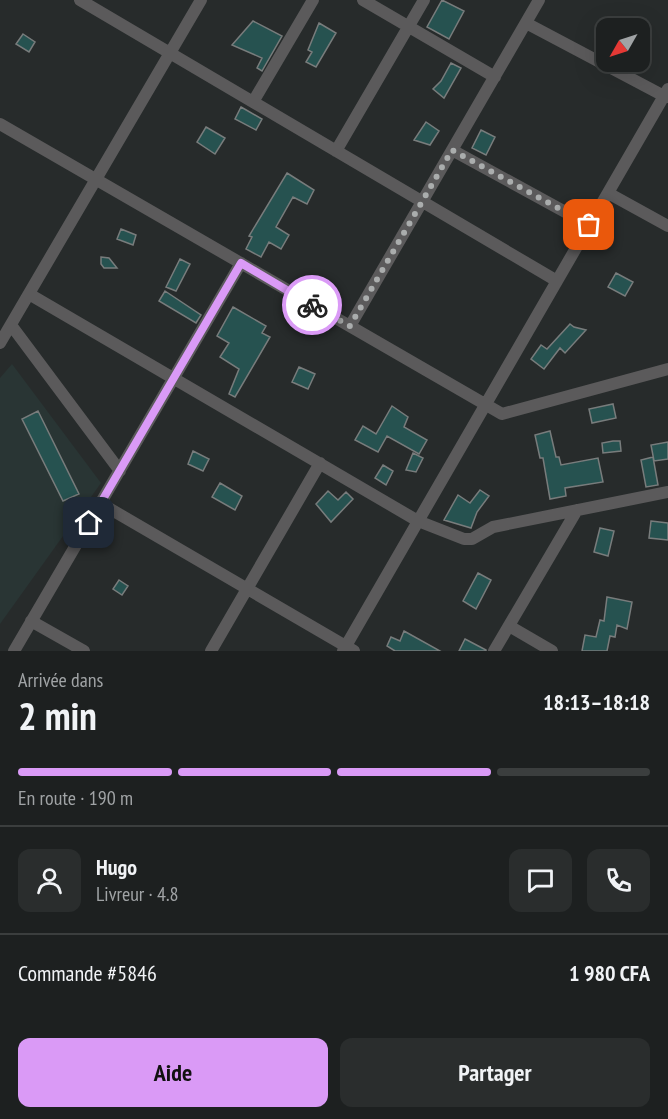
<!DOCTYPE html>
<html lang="fr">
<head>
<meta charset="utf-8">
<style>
	body { margin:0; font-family:"PT Sans Narrow",sans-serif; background:#2a2d2d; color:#f1f3f6; height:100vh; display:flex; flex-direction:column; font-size:22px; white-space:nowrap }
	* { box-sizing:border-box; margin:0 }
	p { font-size:20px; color:#a0a3a5 }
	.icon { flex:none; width:33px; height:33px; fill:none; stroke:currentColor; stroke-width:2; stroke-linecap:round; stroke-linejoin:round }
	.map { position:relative; height:651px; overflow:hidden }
	.details { display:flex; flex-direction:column; background:#1d2020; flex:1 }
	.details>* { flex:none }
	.needle { width:39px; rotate:231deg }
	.buttons { position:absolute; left:596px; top:18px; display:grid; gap:12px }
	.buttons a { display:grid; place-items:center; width:54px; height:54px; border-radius:12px; background:#1d2020; box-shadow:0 6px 24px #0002,0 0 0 2px #3b3e3e; font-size:30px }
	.pin { position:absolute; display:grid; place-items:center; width:51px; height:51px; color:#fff; margin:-26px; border-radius:12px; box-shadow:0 3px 9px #0006 }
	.courier { position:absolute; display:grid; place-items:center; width:60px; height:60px; margin:-30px; border:4px solid #da9af6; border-radius:50%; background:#fff; color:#222; box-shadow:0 2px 8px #0007 }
	.headline em { font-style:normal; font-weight:800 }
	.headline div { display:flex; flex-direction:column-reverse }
	.headline { display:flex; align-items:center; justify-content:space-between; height:102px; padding:0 18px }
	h1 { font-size:39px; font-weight:800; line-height:45px }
	.bar { display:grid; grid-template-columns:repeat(4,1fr); gap:9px 6px; align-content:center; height:72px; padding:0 18px }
	.bar i { height:8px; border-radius:4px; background:#3b3e3e }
	.bar .selected { background:#da9af6 }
	.bar p { grid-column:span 4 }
	.line { display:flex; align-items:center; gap:15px; padding:0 18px; border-top:2px solid #3b3e3e }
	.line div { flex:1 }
	.round { display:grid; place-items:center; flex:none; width:63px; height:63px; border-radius:12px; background:#2a2d2d }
	.cta { display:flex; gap:12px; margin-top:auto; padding:12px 18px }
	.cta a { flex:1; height:69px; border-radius:12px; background:#da9af6; color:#111; font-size:24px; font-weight:800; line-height:69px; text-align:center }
	.cta a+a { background:#2a2d2d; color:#f1f3f6 }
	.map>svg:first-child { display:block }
	.built { fill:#293534 }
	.building { fill:#265250; stroke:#787c7c; stroke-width:1.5 }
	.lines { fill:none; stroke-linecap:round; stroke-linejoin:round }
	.street { stroke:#5b5a5b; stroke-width:12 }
	.done { stroke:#aaadad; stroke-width:6; stroke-dasharray:0 10.8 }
	.route { stroke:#da9af6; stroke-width:8 }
</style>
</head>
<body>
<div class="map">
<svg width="668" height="651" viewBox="0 0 668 651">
	<rect width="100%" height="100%" fill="#272b2b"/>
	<!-- built -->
	<path class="built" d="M12,364L101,483L0,624V378Z"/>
	<!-- building -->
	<path class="building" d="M442,0L464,11L449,39L427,27Z
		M253,21L282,36L262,71L257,68L262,58L232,45Z
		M319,23L336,33L316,67L306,62L312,52L308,50Z
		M23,34L35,42L29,52L16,44Z
		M451,63L461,68L444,98L433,89L441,81Z
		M241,107L262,119L256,130L235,119Z
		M426,122L439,131L430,145L414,140Z
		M206,127L225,138L215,154L197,142Z
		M481,130L495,137L486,155L472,148Z
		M287,173L314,190L307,204L293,197L276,227L289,235L281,249L269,242L261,257L246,249L252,237L249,236Z
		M121,229L136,235L133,245L117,239Z
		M101,257L109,258L117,268H104L101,264Z
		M180,259L190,264L176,291L166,287Z
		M616,273L633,282L625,296L608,287Z
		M165,291L201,315L196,323L159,301Z
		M233,307L266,326L262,333L270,337L235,397L229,394L239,369L220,357L229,343L217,336Z
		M570,324L574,327L586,330L565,353L560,348L544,369L531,359L541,345L547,349Z
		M299,367L315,374L308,389L292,382Z
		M613,404L616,418L592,423L589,409Z
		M392,406L408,417L404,427L427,440L419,454L387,436L378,452L355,440L363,426L376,434Z
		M38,411L79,494L63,501L22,419Z
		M550,431L556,457H559L561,465L598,458L603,482L565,488L566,496L550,499L543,458H540L535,435Z
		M613,441H620L621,451L603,453L602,443Z
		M668,442V459L654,461L651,445Z
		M193,451L209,459L203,471L188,464Z
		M413,453L423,458L416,472L406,470Z
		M653,457L658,485L646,487L641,460Z
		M383,465L393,471L386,485L375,478Z
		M220,483L242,496L235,510L212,497Z
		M480,490L489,496L477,512L471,528L444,520L458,495L470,503Z
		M328,491L338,500L346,492L353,499L331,522L316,504Z
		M651,521L668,523V540L649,538Z
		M600,528L614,531L608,556L594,552Z
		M478,573L491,580L476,609L463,601Z
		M119,580L128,586L122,595L113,589Z
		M607,597L632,602L627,629L617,625L615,637L610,636L607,651H582L585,635L596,637L600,620L604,621Z
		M404,631L440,651H395L387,646L391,637L400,641Z
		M465,639L486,650V651H459Z"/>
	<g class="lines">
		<!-- street -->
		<path class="street" d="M80,0L557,281
			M363,0L495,77
			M526,23L664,96L668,97
			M253,102L313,0
			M0,124L502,414L668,369
			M452,150L589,225
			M336,151L424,0
			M608,193L668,226
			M29,294L418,521L464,539H472L493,527L668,492
			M11,325L120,471
			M350,326L539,0
			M0,343L201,0
			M100,503L354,651
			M31,621L84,651
			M509,626L552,651
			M14,651L241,263
			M211,651L320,463
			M343,651L668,89
			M494,651L577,510"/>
	</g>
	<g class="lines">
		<!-- done -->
		<path class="done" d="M312,305L350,326L452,150L589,225"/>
		<!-- route -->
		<path class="route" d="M89,523L241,263L312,305"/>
	</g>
</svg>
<div class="buttons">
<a><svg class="needle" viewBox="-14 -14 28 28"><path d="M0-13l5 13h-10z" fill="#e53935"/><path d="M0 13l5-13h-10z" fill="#a0a3a5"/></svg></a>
</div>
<div class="pin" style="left:589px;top:225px;background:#ea580c"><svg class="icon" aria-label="bag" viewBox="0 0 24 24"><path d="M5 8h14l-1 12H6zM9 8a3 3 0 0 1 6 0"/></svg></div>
<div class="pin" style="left:89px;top:523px;background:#1f2937"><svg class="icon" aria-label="home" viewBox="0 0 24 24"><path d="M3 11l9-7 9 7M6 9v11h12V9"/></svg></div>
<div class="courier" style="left:312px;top:305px"><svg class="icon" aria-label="bike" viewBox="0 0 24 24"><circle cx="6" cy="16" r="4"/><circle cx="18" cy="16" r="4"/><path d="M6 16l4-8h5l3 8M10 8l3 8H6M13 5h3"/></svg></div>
</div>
<section class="details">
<div class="headline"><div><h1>2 min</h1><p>Arrivée dans</p></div><em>18:13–18:18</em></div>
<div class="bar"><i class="selected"></i><i class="selected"></i><i class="selected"></i><i></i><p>En route · 190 m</p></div>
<div class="line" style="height:108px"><a class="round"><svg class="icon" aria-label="person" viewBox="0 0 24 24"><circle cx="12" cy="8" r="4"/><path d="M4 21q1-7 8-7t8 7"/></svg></a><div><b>Hugo</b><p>Livreur · 4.8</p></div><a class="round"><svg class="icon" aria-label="chat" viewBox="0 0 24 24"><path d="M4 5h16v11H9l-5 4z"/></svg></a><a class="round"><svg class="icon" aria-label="phone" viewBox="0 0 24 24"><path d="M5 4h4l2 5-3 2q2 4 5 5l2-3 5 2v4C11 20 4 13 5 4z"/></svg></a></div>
<div class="line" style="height:78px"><div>Commande #5846</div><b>1 980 CFA</b></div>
<div class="cta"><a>Aide</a><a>Partager</a></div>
</section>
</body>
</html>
